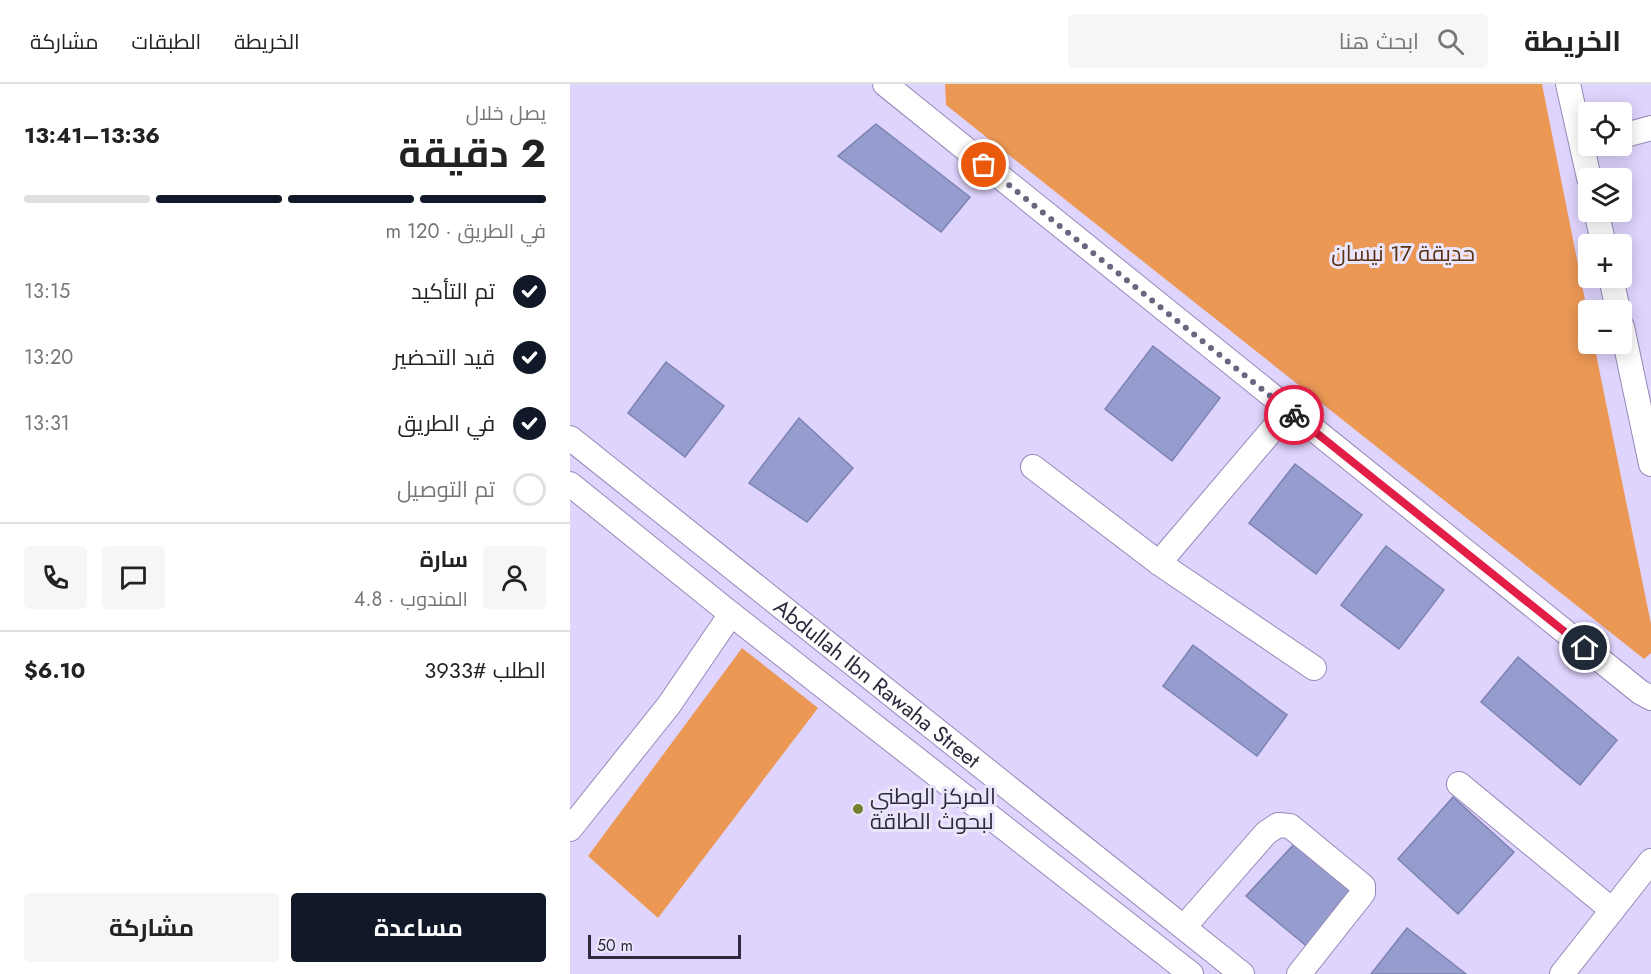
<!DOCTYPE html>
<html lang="ar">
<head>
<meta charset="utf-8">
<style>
	body { margin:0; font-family:Jost,Cairo,sans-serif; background:#f6f6f6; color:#222; direction:rtl; height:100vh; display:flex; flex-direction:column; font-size:22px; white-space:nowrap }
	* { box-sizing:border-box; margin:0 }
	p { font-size:20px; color:#767676 }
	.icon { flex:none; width:33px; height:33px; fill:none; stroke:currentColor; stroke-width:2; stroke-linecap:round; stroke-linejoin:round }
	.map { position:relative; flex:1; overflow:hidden; direction:ltr }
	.details { display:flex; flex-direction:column; background:#fff; width:570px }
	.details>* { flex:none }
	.tools { position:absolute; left:1008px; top:18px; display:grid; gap:12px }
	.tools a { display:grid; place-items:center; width:54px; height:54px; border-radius:6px; background:#fff; box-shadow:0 3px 15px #0003; font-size:30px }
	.scale { position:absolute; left:18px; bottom:15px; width:153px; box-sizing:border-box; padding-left:6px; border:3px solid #2f293d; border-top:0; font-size:16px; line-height:21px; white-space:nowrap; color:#2f293d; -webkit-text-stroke:4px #eae5fa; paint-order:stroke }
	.pin { position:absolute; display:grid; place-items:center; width:51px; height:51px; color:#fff; margin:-26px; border:3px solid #fff; border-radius:50%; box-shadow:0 2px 6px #0007 }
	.courier { position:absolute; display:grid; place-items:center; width:60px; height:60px; margin:-30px; border:4px solid #e11d48; border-radius:50%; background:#fff; color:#222; box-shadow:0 2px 8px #0007 }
	.headline em { font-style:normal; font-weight:700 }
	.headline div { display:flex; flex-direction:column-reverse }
	.headline { display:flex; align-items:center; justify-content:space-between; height:102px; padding:0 24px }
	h1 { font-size:39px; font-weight:700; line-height:45px }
	.bar { display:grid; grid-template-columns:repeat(4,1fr); gap:9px 6px; align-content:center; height:72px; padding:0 24px }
	.bar i { height:8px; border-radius:4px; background:#e0e0e0 }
	.bar .active { background:#111827 }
	.bar p { grid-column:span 4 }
	.line { display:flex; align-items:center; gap:15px; padding:0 24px; border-top:2px solid #e0e0e0 }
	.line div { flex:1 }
	.round { display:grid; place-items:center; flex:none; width:63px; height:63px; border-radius:6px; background:#f6f6f6 }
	ol { padding:0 24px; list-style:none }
	li { display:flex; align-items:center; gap:18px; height:66px }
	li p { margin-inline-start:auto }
	li .icon { padding:6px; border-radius:50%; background:#111827; color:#fff; stroke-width:4 }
	li:last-child { color:#767676 }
	li i { width:33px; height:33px; border:3px solid #e0e0e0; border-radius:50% }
	.button { display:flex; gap:12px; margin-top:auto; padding:12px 24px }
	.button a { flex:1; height:69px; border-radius:6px; background:#111827; color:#fff; font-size:24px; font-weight:700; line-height:69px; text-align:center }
	.button a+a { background:#f6f6f6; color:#222 }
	header { display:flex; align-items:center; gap:36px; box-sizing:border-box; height:84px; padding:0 30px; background:#fff; border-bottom:2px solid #e0e0e0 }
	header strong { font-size:28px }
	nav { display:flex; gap:33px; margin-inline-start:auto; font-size:21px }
	.search { width:420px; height:54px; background:#f6f6f6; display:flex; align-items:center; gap:15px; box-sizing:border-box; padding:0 21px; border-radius:6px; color:#767676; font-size:22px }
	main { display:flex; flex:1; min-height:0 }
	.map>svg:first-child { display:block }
	.green { fill:#ec9855 }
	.building { fill:#969dce; stroke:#7c82b2; stroke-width:1.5 }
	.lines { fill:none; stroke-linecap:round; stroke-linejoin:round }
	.minor-casing { stroke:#9688b8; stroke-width:26 }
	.minor { stroke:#fff; stroke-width:24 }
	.done { stroke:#6d6580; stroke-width:6; stroke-dasharray:0 10.8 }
	.route { stroke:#e11d48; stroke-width:8 }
	.poi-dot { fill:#74812f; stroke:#eae5fa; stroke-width:2 }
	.labels { text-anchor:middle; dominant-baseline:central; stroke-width:6; stroke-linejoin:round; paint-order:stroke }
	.park-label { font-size:22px; fill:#583212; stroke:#eae5fa }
	.street-label { font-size:22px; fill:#2f293d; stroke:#eae5fa }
	.poi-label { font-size:22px; fill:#2f293d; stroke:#eae5fa; text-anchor:start }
</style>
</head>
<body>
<header>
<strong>الخريطة</strong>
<div class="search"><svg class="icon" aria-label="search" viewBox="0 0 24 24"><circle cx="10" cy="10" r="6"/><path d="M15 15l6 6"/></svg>ابحث هنا</div>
<nav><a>الخريطة</a><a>الطبقات</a><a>مشاركة</a></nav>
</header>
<main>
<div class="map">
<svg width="1081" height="890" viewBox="0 0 1081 890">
	<rect width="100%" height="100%" fill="#dfd4fd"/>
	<!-- green -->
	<path class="green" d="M375,0H972L1018,231V260H1024L1081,540V569L1074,575L376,21Z
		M172,564L248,624L88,834L18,772Z"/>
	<!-- building -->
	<path class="building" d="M306,40L400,113L371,148L268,72Z
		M583,262L650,314L602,377L535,325Z
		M96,278L154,322L115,373L58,329Z
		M229,334L283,384L237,438L179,399Z
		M725,380L792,431L746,490L679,439Z
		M816,462L874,506L829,565L771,521Z
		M623,561L717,631L687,672L593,602Z
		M948,573L1047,656L1010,701L911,618Z
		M883,713L944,768L888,830L828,775Z
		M725,759L786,802L740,865L676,812Z
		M837,844L896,890H801Z"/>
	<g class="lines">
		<defs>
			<g id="minor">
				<path d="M315,0L1070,608L1081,614"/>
				<path d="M998,0L1019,94"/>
				<path d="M1052,52L1081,44"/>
				<path d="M1026,128L1034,160"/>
				<path d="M1041,194L1048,226"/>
				<path d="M1052,243L1081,380"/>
				<path id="s1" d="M0,354L672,890"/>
				<path d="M463,383L589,479L744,584"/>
				<path d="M0,400L161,530L621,890"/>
				<path d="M589,479L719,326"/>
				<path d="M889,700L1042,826"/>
				<path d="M0,745L99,621L161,530"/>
				<path d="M614,843L696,749L708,741L720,742L793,802V809L729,890"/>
				<path d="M992,890L1081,777"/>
			</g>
		</defs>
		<!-- minor casing -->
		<use href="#minor" class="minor-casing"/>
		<!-- minor -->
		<use href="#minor" class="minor"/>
	</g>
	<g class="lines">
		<!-- done -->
		<path class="done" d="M414,81L724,331"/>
		<!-- route -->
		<path class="route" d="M724,331L1015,564"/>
	</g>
	<!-- markers -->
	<circle class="poi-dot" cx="288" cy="725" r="6"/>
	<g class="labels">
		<!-- park labels -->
		<g class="park-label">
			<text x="833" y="169">حديقة 17 نيسان</text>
		</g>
		<!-- street labels -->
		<g class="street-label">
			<text stroke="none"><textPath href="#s1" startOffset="393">Abdullah Ibn Rawaha Street</textPath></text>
		</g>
		<!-- poi labels -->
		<g class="poi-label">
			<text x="300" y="712">المركز الوطني<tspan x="300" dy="25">لبحوث الطاقة</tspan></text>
		</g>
	</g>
</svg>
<div class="tools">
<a><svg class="icon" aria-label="locate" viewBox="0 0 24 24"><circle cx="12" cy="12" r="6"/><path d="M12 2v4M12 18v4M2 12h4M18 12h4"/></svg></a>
<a><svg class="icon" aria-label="layers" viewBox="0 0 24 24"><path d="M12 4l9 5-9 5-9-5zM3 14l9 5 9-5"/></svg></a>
<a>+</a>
<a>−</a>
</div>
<div class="scale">50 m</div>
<div class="pin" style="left:414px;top:81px;background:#ea580c"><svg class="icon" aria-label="bag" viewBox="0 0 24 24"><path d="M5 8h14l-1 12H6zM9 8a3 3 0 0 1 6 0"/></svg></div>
<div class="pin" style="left:1015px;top:564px;background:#1f2937"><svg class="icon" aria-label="home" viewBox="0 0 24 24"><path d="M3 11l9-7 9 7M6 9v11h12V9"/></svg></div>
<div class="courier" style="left:724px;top:331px"><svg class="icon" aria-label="bike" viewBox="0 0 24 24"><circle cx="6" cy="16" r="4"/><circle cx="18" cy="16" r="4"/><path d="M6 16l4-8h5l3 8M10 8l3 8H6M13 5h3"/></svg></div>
</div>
<section class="details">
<div class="headline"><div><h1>2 دقيقة</h1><p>يصل خلال</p></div><em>13:36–13:41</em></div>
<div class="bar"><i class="active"></i><i class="active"></i><i class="active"></i><i></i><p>في الطريق · 120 m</p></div>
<ol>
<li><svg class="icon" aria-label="check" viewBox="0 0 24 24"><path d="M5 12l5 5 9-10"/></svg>تم التأكيد<p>13:15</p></li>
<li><svg class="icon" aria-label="check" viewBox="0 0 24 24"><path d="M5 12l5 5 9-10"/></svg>قيد التحضير<p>13:20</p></li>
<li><svg class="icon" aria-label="check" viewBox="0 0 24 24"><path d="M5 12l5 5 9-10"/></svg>في الطريق<p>13:31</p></li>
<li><i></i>تم التوصيل</li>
</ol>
<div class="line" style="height:108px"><a class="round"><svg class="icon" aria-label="person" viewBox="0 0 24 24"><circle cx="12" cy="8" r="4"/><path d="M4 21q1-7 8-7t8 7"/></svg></a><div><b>سارة</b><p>المندوب · 4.8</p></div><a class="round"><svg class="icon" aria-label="chat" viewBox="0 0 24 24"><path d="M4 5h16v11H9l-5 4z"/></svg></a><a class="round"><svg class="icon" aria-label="phone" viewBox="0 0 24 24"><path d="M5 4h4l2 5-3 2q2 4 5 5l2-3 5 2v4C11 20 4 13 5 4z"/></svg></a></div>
<div class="line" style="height:78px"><div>الطلب #3933</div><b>$6.10</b></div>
<div class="button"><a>مساعدة</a><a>مشاركة</a></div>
</section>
</main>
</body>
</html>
